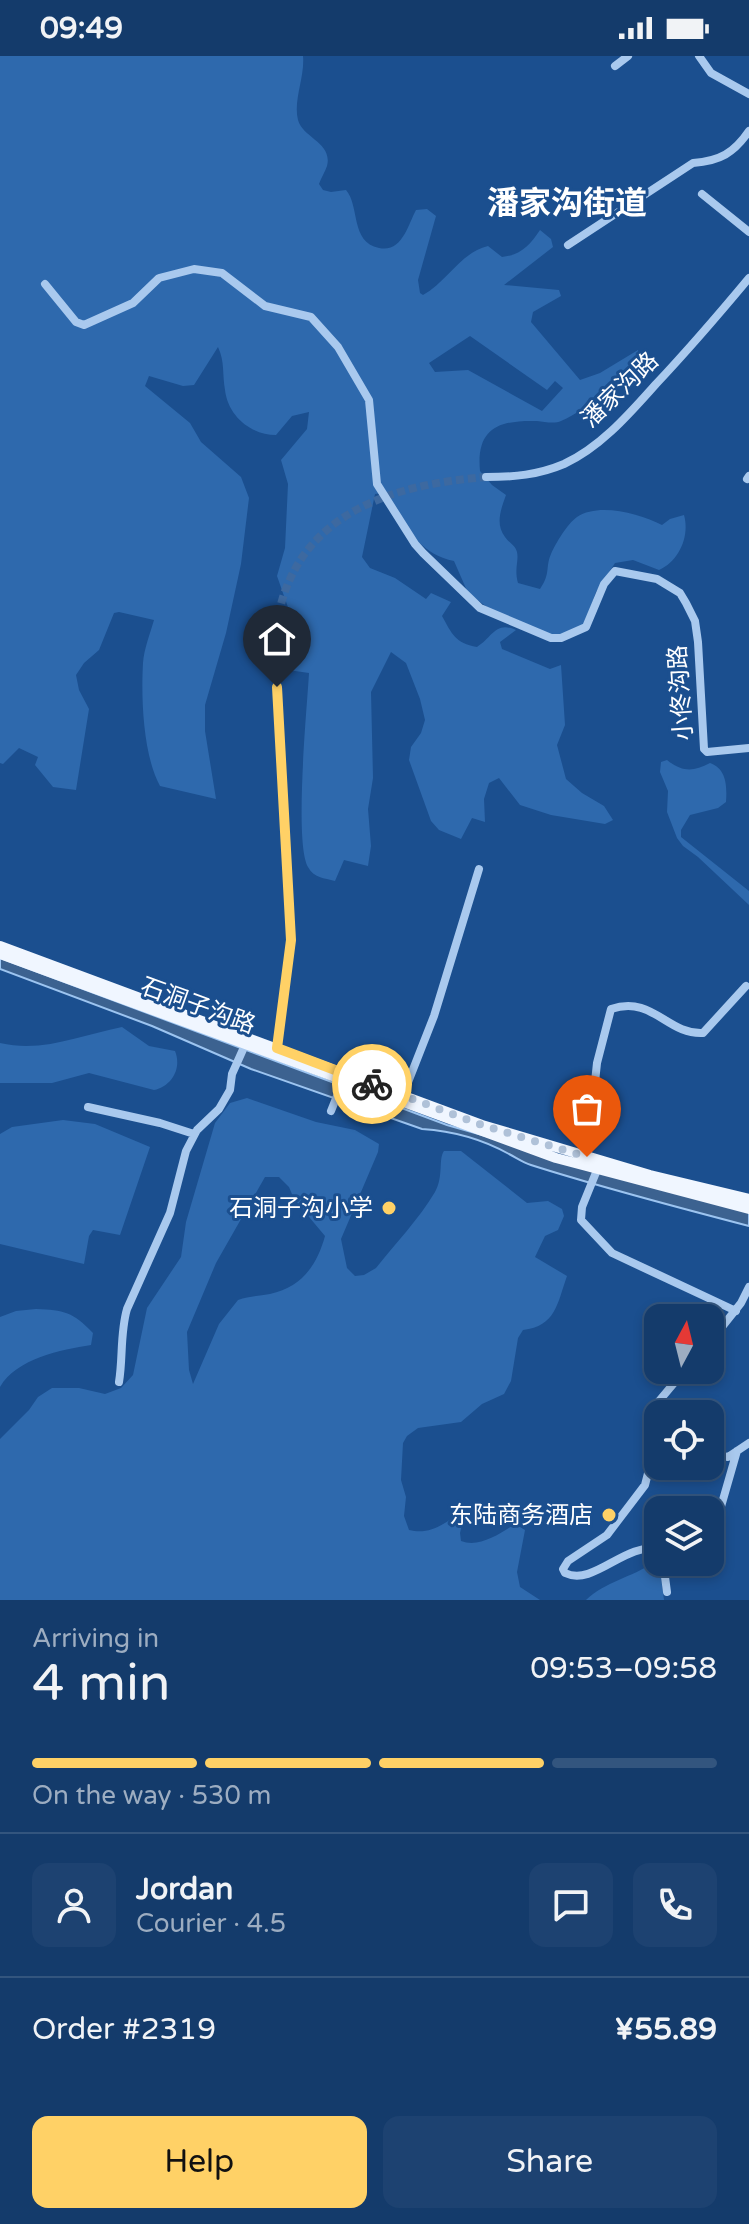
<!DOCTYPE html>
<html lang="en">
<head>
<meta charset="utf-8">
<style>
	body { margin:0; font-family:"Varela Round","Noto Sans SC",sans-serif; background:#1d4271; color:#f1f3f6; height:100vh; display:flex; flex-direction:column; font-size:30px; white-space:nowrap }
	* { box-sizing:border-box; margin:0 }
	p { font-size:26px; color:#9dadc1 }
	.icon { flex:none; width:44px; height:44px; fill:none; stroke:currentColor; stroke-width:2; stroke-linecap:round; stroke-linejoin:round }
	.map { position:relative; height:1544px; overflow:hidden }
	.drawer { display:flex; flex-direction:column; background:#143b6b; flex:1 }
	.drawer>* { flex:none }
	.needle { width:52px; rotate:7deg }
	.buttons { position:absolute; left:644px; top:1248px; display:grid; gap:16px }
	.buttons a { display:grid; place-items:center; width:80px; height:80px; border-radius:16px; background:#143b6b; box-shadow:0 4px 12px #0003,0 0 0 2px #33557e; font-size:40px }
	.pin { position:absolute; display:grid; place-items:center; width:68px; height:68px; color:#fff; margin:-82px -34px; border-radius:50% 50% 50% 0; rotate:-45deg; box-shadow:0 0 8px #0007 }
	.pin .icon { rotate:45deg }
	.courier { position:absolute; display:grid; place-items:center; width:80px; height:80px; margin:-40px; border:6px solid #ffd166; border-radius:50%; background:#fff; color:#222; box-shadow:0 2px 10px #0007 }
	.head em { font-style:normal; font-weight:600 }
	.head div { display:flex; flex-direction:column-reverse }
	.head { display:flex; align-items:center; justify-content:space-between; height:136px; padding:0 32px }
	h1 { font-size:52px; font-weight:600; line-height:60px }
	.bar { display:grid; grid-template-columns:repeat(4,1fr); gap:12px 8px; align-content:center; height:96px; padding:0 32px }
	.bar i { height:10px; border-radius:6px; background:#33557e }
	.bar .on { background:#ffd166 }
	.bar p { grid-column:span 4 }
	.line { display:flex; align-items:center; gap:20px; padding:0 32px; border-top:2px solid #33557e }
	.line div { flex:1 }
	.round { display:grid; place-items:center; flex:none; width:84px; height:84px; border-radius:16px; background:#1d4271 }
	.button { display:flex; gap:16px; margin-top:auto; padding:16px 32px }
	.button a { flex:1; height:92px; border-radius:16px; background:#ffd166; color:#111; font-size:32px; font-weight:600; line-height:92px; text-align:center }
	.button a+a { background:#1d4271; color:#f1f3f6 }
	.status { display:flex; justify-content:space-between; align-items:center; height:56px; padding:0 40px; background:#143b6b; direction:ltr }
	.status svg { height:22px; fill:currentColor }
	.map>svg:first-child { display:block }
	.green { fill:#2e69ad; fill-rule:evenodd }
	.water { fill:#3c6290; stroke:#9cc4f0; stroke-width:2 }
	.lines { fill:none; stroke-linecap:round; stroke-linejoin:round }
	.minor-tunnel { stroke:#3d69a0; stroke-width:8; stroke-dasharray:8 4; stroke-linecap:butt }
	.minor { stroke:#a9c9ee; stroke-width:8 }
	.major { stroke:#f0f6ff; stroke-width:10 }
	.done { stroke:#afc1d8; stroke-width:8; stroke-dasharray:0 14.4 }
	.route { stroke:#ffd166; stroke-width:10 }
	.poi-dot { fill:#ffd166; stroke:#1b4f8f; stroke-width:3 }
	.labels { text-anchor:middle; dominant-baseline:central; stroke-width:6; stroke-linejoin:round; paint-order:stroke }
	.street-label { font-size:24px; fill:#fff; stroke:#1b4f8f }
	.poi-label { font-size:24px; fill:#fff; stroke:#1b4f8f; text-anchor:end }
	.district-label { font-size:32px; font-weight:bold; fill:#fff; stroke:#1b4f8f }
</style>
</head>
<body>
<div class="status"><b>09:49</b><svg viewBox="0 0 49 12"><path d="M0 12V9h3v3zM5 12V6h3v6zM10 12V3h3v9zM15 12V0h3v12zM26 1h20v11H26zM47 4h2v5h-2z"/></svg></div>
<div class="map">
<svg width="749" height="1544" viewBox="0 0 749 1544">
	<rect width="100%" height="100%" fill="#1b4f8f"/>
	<!-- green -->
	<path class="green" d="M0,0H303C305,21 293,44 298,64C303,82 333,87 327,110C325,116 321,122 319,128L323,134L331,136L346,134C360,150 350,186 379,192C402,197 408,169 416,154L427,153L436,160L418,224L420,237L423,239C448,225 460,197 488,190L502,201C521,199 530,189 540,174L551,183L553,191L504,229L559,234L561,240L533,256L531,266L580,324L600,317L638,294L640,304C616,325 591,352 561,365C555,368 545,366 537,365C499,364 476,372 480,415L492,429L506,439C501,453 495,468 505,481C509,487 515,489 517,496C519,505 514,513 518,527L540,533C551,517 545,512 551,498C556,487 567,468 577,461C599,446 640,458 662,469L670,463L684,459C690,480 679,505 659,514L633,504L615,507L596,536L584,569L567,579L549,578L491,554L468,537L454,505C418,498 402,466 383,437L375,438L362,501L370,512L395,522L426,543L431,537L451,546L442,560C452,578 455,587 477,591C493,581 495,565 516,574L500,586L502,593L550,613L561,609L565,669L557,689L566,723L582,737L604,750L613,764L605,768L551,759L520,749L499,722L489,727L484,743L485,766L472,762L461,783L439,774L431,765L409,704L411,691L421,677L425,664L420,643L406,607L391,596L371,636L373,722L368,753L371,790L368,810L344,804L335,825C324,822 314,822 308,811C294,786 307,653 309,617L288,614L284,607V573L290,557L277,520L285,492L288,428L281,404L307,373L309,356L292,360L276,379C251,379 228,360 225,334C222,317 225,306 218,291L194,329L183,330L149,320L145,330L190,367L201,386L241,421L249,442L241,508L226,577L205,649V675L216,743L160,730C143,699 141,642 143,607C144,593 150,578 154,564L119,556L114,557L99,594L84,607L76,619L79,634L89,653L76,734L53,731L35,709L38,701L19,692L3,708L0,707ZM470,280L547,334L555,325L563,332L542,355L468,314L435,316L429,307Z
		M667,704C682,716 693,716 710,707C727,713 727,731 726,746L718,752L690,759L681,774V781L749,835V849L698,801L683,790L677,782L667,756L668,735L660,716L661,706Z
		M122,971L149,990L175,995C182,1012 172,1030 154,1034L89,1017L52,1027H0V987C43,997 81,979 122,971Z
		M247,1042L316,1066L355,1074L379,1088L378,1096L341,1183L347,1212L355,1220L364,1219L376,1212C395,1188 419,1163 435,1136C444,1120 438,1103 444,1095H461L527,1147L548,1145L562,1153L564,1160L558,1174L545,1180L535,1201L567,1220C557,1248 556,1270 523,1274L518,1282L511,1325L504,1338L482,1348L461,1366L418,1372L407,1380L403,1387L401,1424L406,1441L404,1460L409,1474C432,1480 448,1465 466,1452L460,1477L461,1485C479,1492 500,1478 515,1468L525,1474L517,1516L520,1531L540,1544H0V1383L29,1354L38,1341L52,1332H79L105,1338L121,1332L133,1319L147,1252L181,1201L186,1166L215,1067L230,1047ZM265,1121H279L289,1131L294,1143L325,1180C317,1209 302,1231 270,1238C259,1240 249,1240 238,1244L219,1268L193,1328L189,1314L187,1276L216,1207Z
		M63,1064L95,1068L150,1091L120,1179L93,1174L89,1180L84,1208L0,1188V1078L12,1071Z
		M36,1253C64,1254 73,1256 93,1277L91,1289C61,1294 17,1302 0,1331V1261L16,1255Z
		M653,1507H659L664,1544H586C605,1526 632,1521 653,1507Z"/>
	<!-- water -->
	<path class="water" d="M0,902L447,1069L749,1155V1170C676,1151 603,1132 531,1109C522,1106 517,1102 509,1098C482,1083 453,1075 422,1073L251,1013L152,970L0,913Z"/>
	<g class="lines">
		<!-- minor-tunnel -->
		<path class="minor-tunnel" d="M277,631C277,605 273,577 280,552C304,454 398,428 486,421"/>
		<!-- minor -->
		<path class="minor" d="M699,0L711,17L749,38
			M615,10L628,0
			M702,138L749,176
			M568,189L693,107C720,105 734,97 749,75
			M45,228L76,266L84,269L133,247L159,222L194,213L222,217L265,250L311,261L338,291L369,344L377,428L415,488L423,497L480,552L551,582H561L586,571L604,528L615,515L657,523L680,537L686,547L695,565L698,586L704,693L707,696L749,692
			M486,421C514,421 538,419 564,408C601,391 630,357 656,328C688,294 719,258 749,222
			M747,423L749,420
			M277,992L291,884L277,631
			M403,1039L434,960L479,813
			M88,1051L160,1067L194,1078
			M331,1055L343,1025
			M587,1101L597,1007L611,953C653,939 667,979 703,977L746,930
			M597,1114L582,1151L581,1164L612,1197L736,1255
			M710,1286L741,1247L749,1231
			M119,1326C123,1302 120,1277 127,1253L170,1157L186,1095L197,1074L219,1053L230,1034L232,1018L245,989
			M710,1398L728,1401L749,1387
			M716,1468L737,1395
			M658,1494C626,1485 594,1531 565,1517L563,1513L568,1505L607,1479L645,1429L656,1386L659,1345L685,1314
			M663,1506L667,1536"/>
		<!-- major -->
		<path class="major" d="M0,890L482,1069L650,1119L749,1143
			M0,898L556,1102L749,1153"/>
	</g>
	<g class="lines">
		<!-- done -->
		<path class="done" d="M372,1028L482,1069L587,1101"/>
		<!-- route -->
		<path class="route" d="M277,631L291,884L277,992L372,1028"/>
	</g>
	<!-- markers -->
	<g class="poi-dot">
		<circle cx="389" cy="1152" r="8"/>
		<circle cx="609" cy="1459" r="8"/>
	</g>
	<g class="labels">
		<!-- street labels -->
		<g class="street-label">
			<text transform="translate(620 334) rotate(-44)">潘家沟路</text>
			<text transform="translate(681 637) rotate(-94)">小佟沟路</text>
			<text transform="translate(198 950) rotate(20)">石洞子沟路</text>
		</g>
		<!-- poi labels -->
		<g class="poi-label">
			<text x="373" y="1152">石洞子沟小学</text>
			<text x="593" y="1459">东陆商务酒店</text>
		</g>
		<!-- district labels -->
		<g class="district-label">
			<text x="567" y="148">潘家沟街道</text>
		</g>
	</g>
</svg>
<div class="buttons">
<a><svg class="needle" viewBox="-14 -14 28 28"><path d="M0-13l5 13h-10z" fill="#e53935"/><path d="M0 13l5-13h-10z" fill="#9dadc1"/></svg></a>
<a><svg class="icon" aria-label="locate" viewBox="0 0 24 24"><circle cx="12" cy="12" r="6"/><path d="M12 2v4M12 18v4M2 12h4M18 12h4"/></svg></a>
<a><svg class="icon" aria-label="layers" viewBox="0 0 24 24"><path d="M12 4l9 5-9 5-9-5zM3 14l9 5 9-5"/></svg></a>
</div>
<div class="pin" style="left:587px;top:1101px;background:#ea580c"><svg class="icon" aria-label="bag" viewBox="0 0 24 24"><path d="M5 8h14l-1 12H6zM9 8a3 3 0 0 1 6 0"/></svg></div>
<div class="pin" style="left:277px;top:631px;background:#1f2937"><svg class="icon" aria-label="home" viewBox="0 0 24 24"><path d="M3 11l9-7 9 7M6 9v11h12V9"/></svg></div>
<div class="courier" style="left:372px;top:1028px"><svg class="icon" aria-label="bike" viewBox="0 0 24 24"><circle cx="6" cy="16" r="4"/><circle cx="18" cy="16" r="4"/><path d="M6 16l4-8h5l3 8M10 8l3 8H6M13 5h3"/></svg></div>
</div>
<section class="drawer">
<div class="head"><div><h1>4 min</h1><p>Arriving in</p></div><em>09:53–09:58</em></div>
<div class="bar"><i class="on"></i><i class="on"></i><i class="on"></i><i></i><p>On the way · 530 m</p></div>
<div class="line" style="height:144px"><a class="round"><svg class="icon" aria-label="person" viewBox="0 0 24 24"><circle cx="12" cy="8" r="4"/><path d="M4 21q1-7 8-7t8 7"/></svg></a><div><b>Jordan</b><p>Courier · 4.5</p></div><a class="round"><svg class="icon" aria-label="chat" viewBox="0 0 24 24"><path d="M4 5h16v11H9l-5 4z"/></svg></a><a class="round"><svg class="icon" aria-label="phone" viewBox="0 0 24 24"><path d="M5 4h4l2 5-3 2q2 4 5 5l2-3 5 2v4C11 20 4 13 5 4z"/></svg></a></div>
<div class="line" style="height:104px"><div>Order #2319</div><b>¥55.89</b></div>
<div class="button"><a>Help</a><a>Share</a></div>
</section>
</body>
</html>
